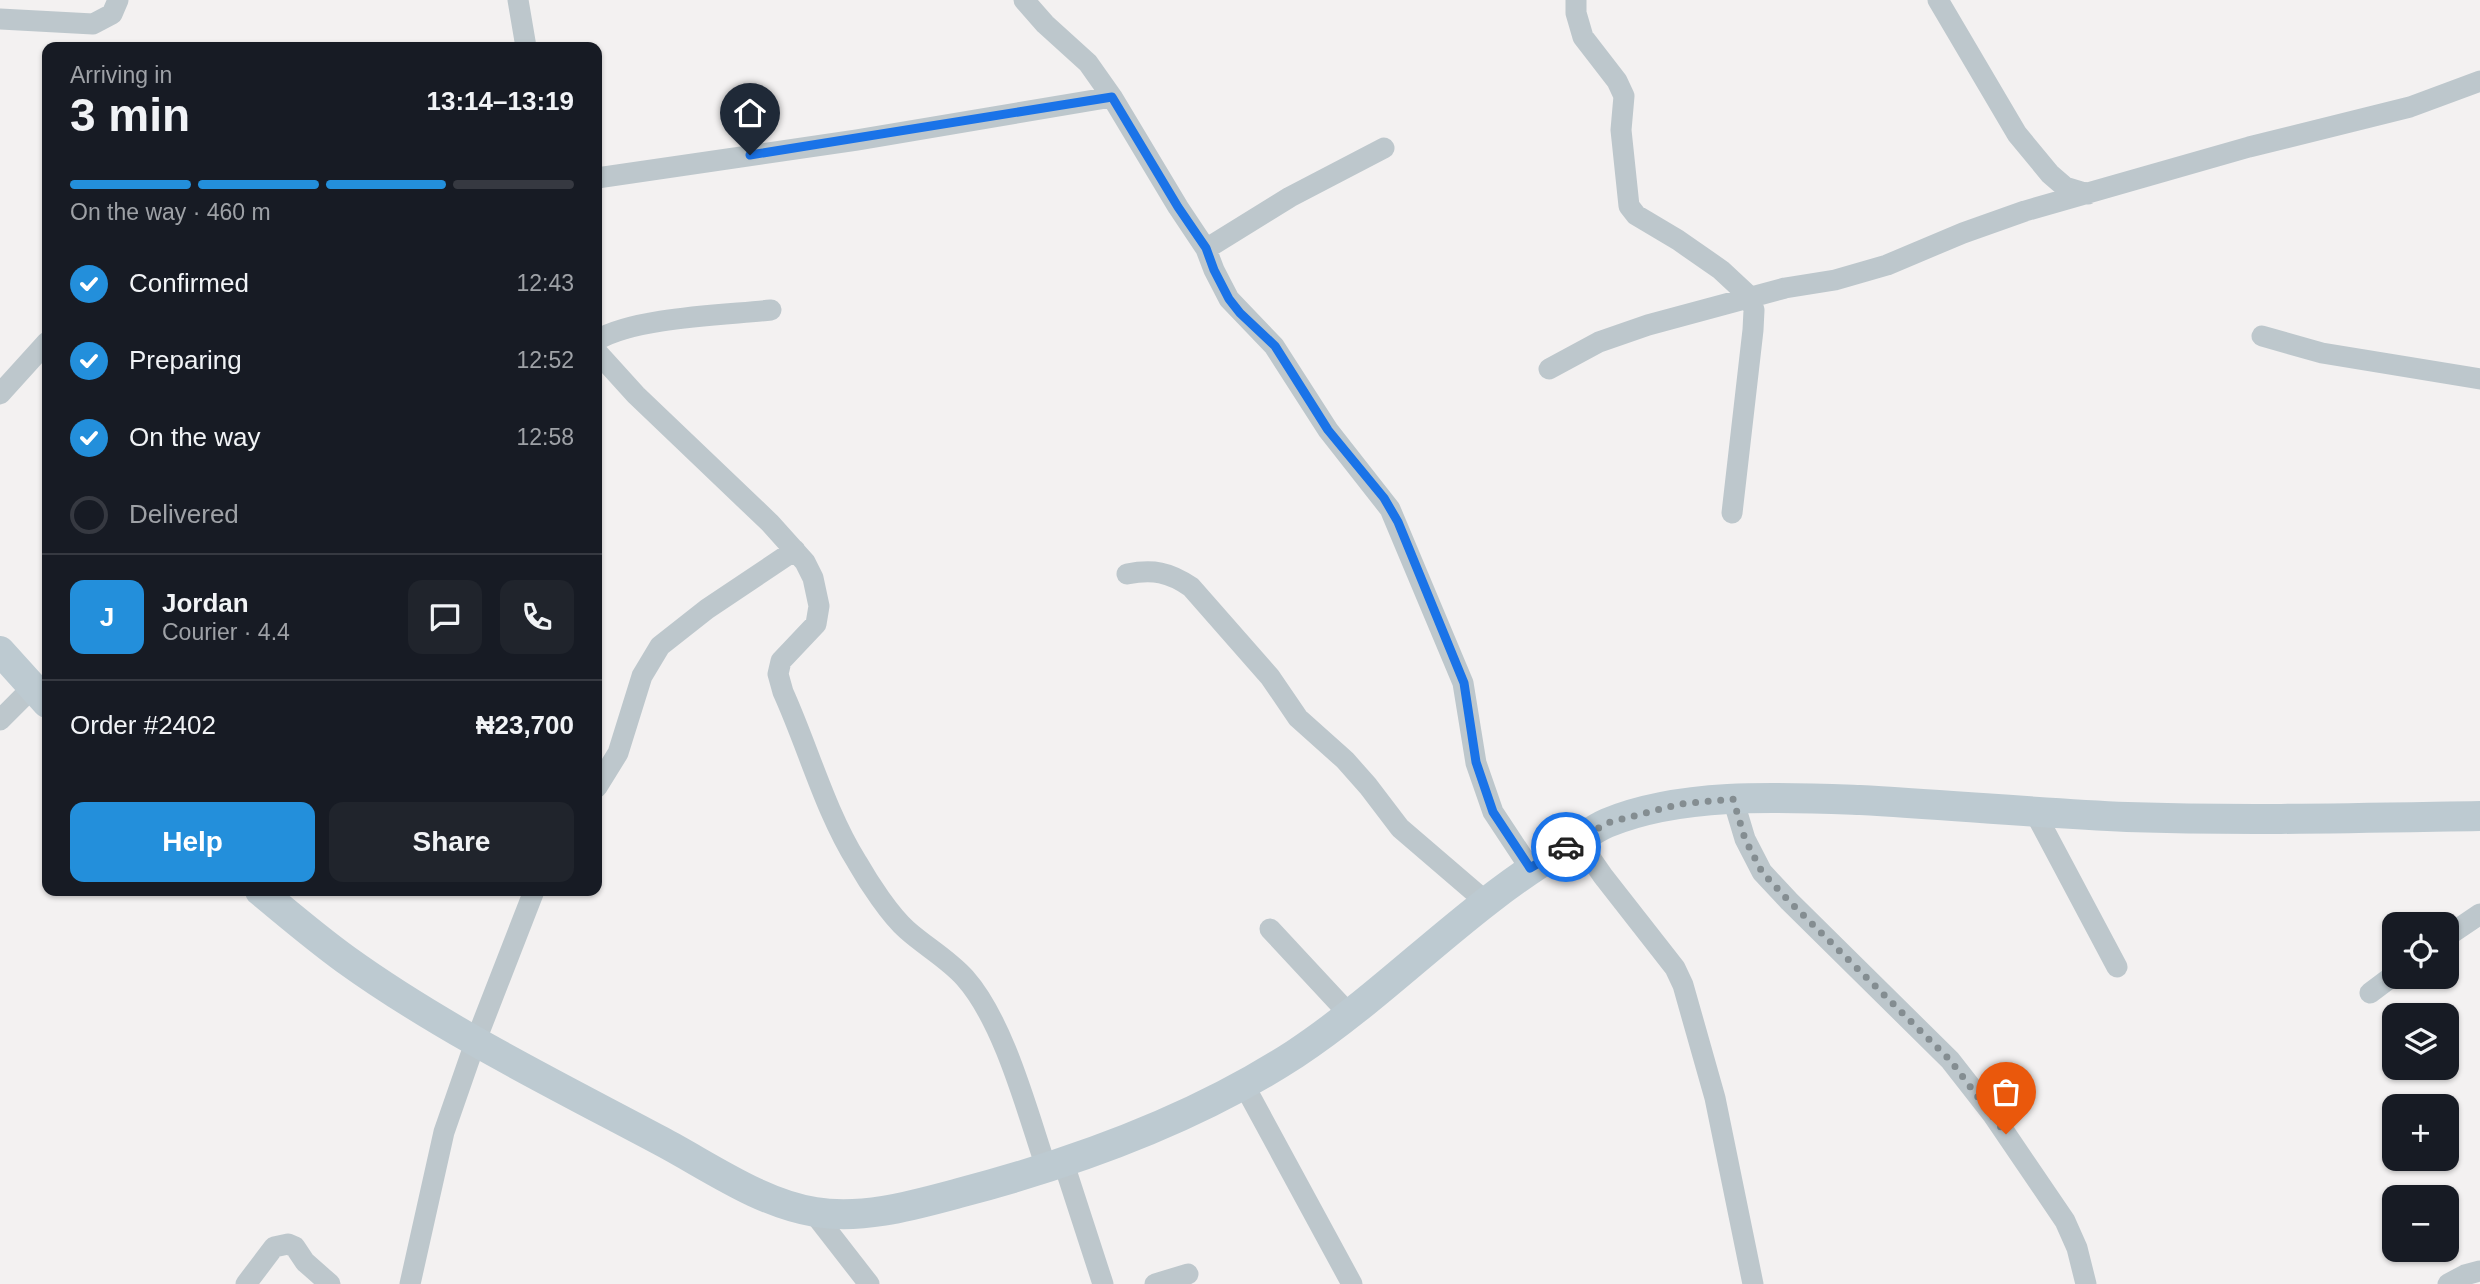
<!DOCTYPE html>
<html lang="en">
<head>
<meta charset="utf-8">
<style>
	body { margin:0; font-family:Arial,sans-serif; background:#20242c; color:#f1f3f6; height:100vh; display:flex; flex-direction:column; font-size:26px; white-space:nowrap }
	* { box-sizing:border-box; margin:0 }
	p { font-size:23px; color:#9ea1a6 }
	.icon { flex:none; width:38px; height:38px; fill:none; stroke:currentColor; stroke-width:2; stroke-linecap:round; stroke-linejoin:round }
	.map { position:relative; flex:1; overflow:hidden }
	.drawer { position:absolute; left:42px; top:42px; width:560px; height:854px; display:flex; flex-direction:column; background:#171b24; border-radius:14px; box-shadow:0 2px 5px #0004 }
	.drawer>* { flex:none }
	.buttons { position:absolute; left:2382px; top:912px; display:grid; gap:14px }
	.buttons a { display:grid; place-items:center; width:77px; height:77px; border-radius:14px; background:#171b24; box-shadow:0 2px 5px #0004; font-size:35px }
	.pin { position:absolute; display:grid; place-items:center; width:60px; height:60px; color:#fff; margin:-72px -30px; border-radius:50% 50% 50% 0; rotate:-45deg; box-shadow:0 0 7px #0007 }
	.pin .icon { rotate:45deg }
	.courier { position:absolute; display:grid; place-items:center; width:70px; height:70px; margin:-35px; border:5px solid #1a73e8; border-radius:50%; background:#fff; color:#222; box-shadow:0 2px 9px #0007 }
	.summary em { font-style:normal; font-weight:600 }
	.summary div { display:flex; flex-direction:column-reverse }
	.summary { display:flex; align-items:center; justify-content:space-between; height:119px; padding:0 28px }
	h1 { font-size:46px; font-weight:600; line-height:52px }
	.bar { display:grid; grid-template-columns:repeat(4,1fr); gap:10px 7px; align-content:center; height:84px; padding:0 28px }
	.bar i { height:9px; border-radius:5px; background:#363941 }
	.bar .on { background:#238fdb }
	.bar p { grid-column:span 4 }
	.line { display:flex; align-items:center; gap:18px; padding:0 28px; border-top:2px solid #363941 }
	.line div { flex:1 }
	.round { display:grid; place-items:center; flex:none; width:74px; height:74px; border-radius:14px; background:#20242c }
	ol { padding:0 28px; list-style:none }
	li { display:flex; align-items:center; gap:21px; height:77px }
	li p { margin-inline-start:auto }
	li .icon { padding:7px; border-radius:50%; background:#238fdb; color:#fff; stroke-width:4 }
	li:last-child { color:#9ea1a6 }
	li i { width:38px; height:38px; border:4px solid #363941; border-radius:50% }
	.button { display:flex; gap:14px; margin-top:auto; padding:14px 28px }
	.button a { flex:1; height:80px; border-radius:14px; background:#238fdb; color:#fff; font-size:28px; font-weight:600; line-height:80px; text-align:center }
	.button a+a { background:#20242c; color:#f1f3f6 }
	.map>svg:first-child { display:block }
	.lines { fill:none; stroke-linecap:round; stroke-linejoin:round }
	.street { stroke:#bdc7cc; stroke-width:21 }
	.secondary { stroke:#bdcad1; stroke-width:30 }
	.done { stroke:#848d91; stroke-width:7; stroke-dasharray:0 12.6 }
	.route { stroke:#1a73e8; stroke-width:9 }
</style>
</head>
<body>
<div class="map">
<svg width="2480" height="1284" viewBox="0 0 2480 1284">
	<rect width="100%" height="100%" fill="#f3f1f1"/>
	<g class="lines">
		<!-- street -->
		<path class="street" d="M518,0L526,47
			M1024,0L1045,24L1088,63L1112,97L1178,207L1206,249L1214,270L1229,299L1274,346L1328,430L1390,509L1463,683L1476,763L1493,812L1530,868
			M1576,0V13L1583,37L1617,81L1624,96L1621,130L1629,206L1636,215L1678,240L1721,270L1750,297L1754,310L1753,330L1732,513
			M1938,0L2017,134L2050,174L2065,187L2088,194
			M0,19L93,24L112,14L118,0
			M597,178L857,140L1112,97
			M1206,249L1290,197L1384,148
			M2262,336L2322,353L2480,379
			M597,340C635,317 725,315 771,310
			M597,352L636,395L770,523L805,562L813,578L819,606L816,624L781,661L778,674L783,692C808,747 825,811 857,862C869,883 890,915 907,930C926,947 948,959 965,978C1004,1022 1027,1111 1046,1167
			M1549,369L1599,342L1648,325L1785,288L1835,280L1887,265L1963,233L2025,211L2249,147L2410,107L2480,81
			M0,394L47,342
			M1127,574C1153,569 1169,572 1191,587L1270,677L1298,718L1345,760L1368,786L1400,828L1485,901
			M0,720L32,688
			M597,787L618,753L642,676L660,646L707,609L795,550
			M1733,799L1745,839L1762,872L1789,901L1950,1060L1993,1115L2065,1221L2077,1248L2086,1284
			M2034,811L2117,967
			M1578,840L1603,876L1675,968L1683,985L1715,1098L1753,1284
			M1270,929L1349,1014
			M2446,937L2480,914
			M2370,993L2394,975
			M1244,1085L1352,1284
			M1063,1161L1103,1284
			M813,1212L869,1284
			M246,1284L274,1247L288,1244L295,1247L305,1262L330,1284
			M410,1284L444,1132L476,1040L534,891
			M1155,1284L1188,1274
			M2448,1284L2465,1275L2480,1271"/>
		<!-- secondary -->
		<path class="secondary" d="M0,651L47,703
			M260,891C288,914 316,938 345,959C442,1029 556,1085 661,1141C710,1167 760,1203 815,1212C863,1220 914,1205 959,1193C1074,1163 1195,1119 1295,1054C1390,991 1467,905 1565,848C1579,840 1593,829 1607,823C1681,792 1782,797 1860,800C1949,805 2038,813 2127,817C2245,821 2362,818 2480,816"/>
	</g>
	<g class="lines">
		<!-- done -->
		<path class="done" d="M1566,847L1607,823L1680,804L1733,799L1745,839L1762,872L1789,901L1950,1060L2006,1134"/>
		<!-- route -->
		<path class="route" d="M750,155L1112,97L1178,207L1206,248L1214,270L1229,299L1240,313L1275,346L1328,430L1384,498L1398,522L1464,683L1476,762L1493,812L1530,868L1566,847"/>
	</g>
</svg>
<div class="buttons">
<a><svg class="icon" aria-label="locate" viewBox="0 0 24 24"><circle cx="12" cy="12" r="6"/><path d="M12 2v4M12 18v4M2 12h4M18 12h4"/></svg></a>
<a><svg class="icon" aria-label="layers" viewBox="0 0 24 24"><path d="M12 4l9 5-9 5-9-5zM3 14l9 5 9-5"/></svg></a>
<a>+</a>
<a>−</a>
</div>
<div class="pin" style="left:2006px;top:1134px;background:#ea580c"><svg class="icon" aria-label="bag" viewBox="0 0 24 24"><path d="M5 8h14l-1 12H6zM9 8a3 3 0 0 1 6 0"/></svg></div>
<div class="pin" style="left:750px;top:155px;background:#1f2937"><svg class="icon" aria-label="home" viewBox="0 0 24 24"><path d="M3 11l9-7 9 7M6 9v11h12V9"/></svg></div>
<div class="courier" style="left:1566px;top:847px"><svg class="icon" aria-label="car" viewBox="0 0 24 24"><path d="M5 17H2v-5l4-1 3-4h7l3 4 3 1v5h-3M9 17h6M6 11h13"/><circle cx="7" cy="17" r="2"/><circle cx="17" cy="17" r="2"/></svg></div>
<section class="drawer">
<div class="summary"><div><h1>3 min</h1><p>Arriving in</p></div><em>13:14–13:19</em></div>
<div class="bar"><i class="on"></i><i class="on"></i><i class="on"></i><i></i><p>On the way · 460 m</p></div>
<ol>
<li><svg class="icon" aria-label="check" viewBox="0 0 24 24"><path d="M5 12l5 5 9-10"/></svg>Confirmed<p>12:43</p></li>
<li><svg class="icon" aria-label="check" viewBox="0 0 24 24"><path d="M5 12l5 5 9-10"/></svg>Preparing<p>12:52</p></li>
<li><svg class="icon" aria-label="check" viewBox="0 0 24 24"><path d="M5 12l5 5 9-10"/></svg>On the way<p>12:58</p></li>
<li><i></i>Delivered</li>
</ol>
<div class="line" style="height:126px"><b class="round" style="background:#238fdb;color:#fff">J</b><div><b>Jordan</b><p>Courier · 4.4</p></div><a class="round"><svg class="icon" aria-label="chat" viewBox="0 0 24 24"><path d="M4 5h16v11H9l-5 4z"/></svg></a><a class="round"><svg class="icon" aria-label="phone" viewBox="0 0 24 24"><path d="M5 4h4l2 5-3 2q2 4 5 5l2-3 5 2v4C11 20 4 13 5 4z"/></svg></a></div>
<div class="line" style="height:91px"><div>Order #2402</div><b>₦23,700</b></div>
<div class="button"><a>Help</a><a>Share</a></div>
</section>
</div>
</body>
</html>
